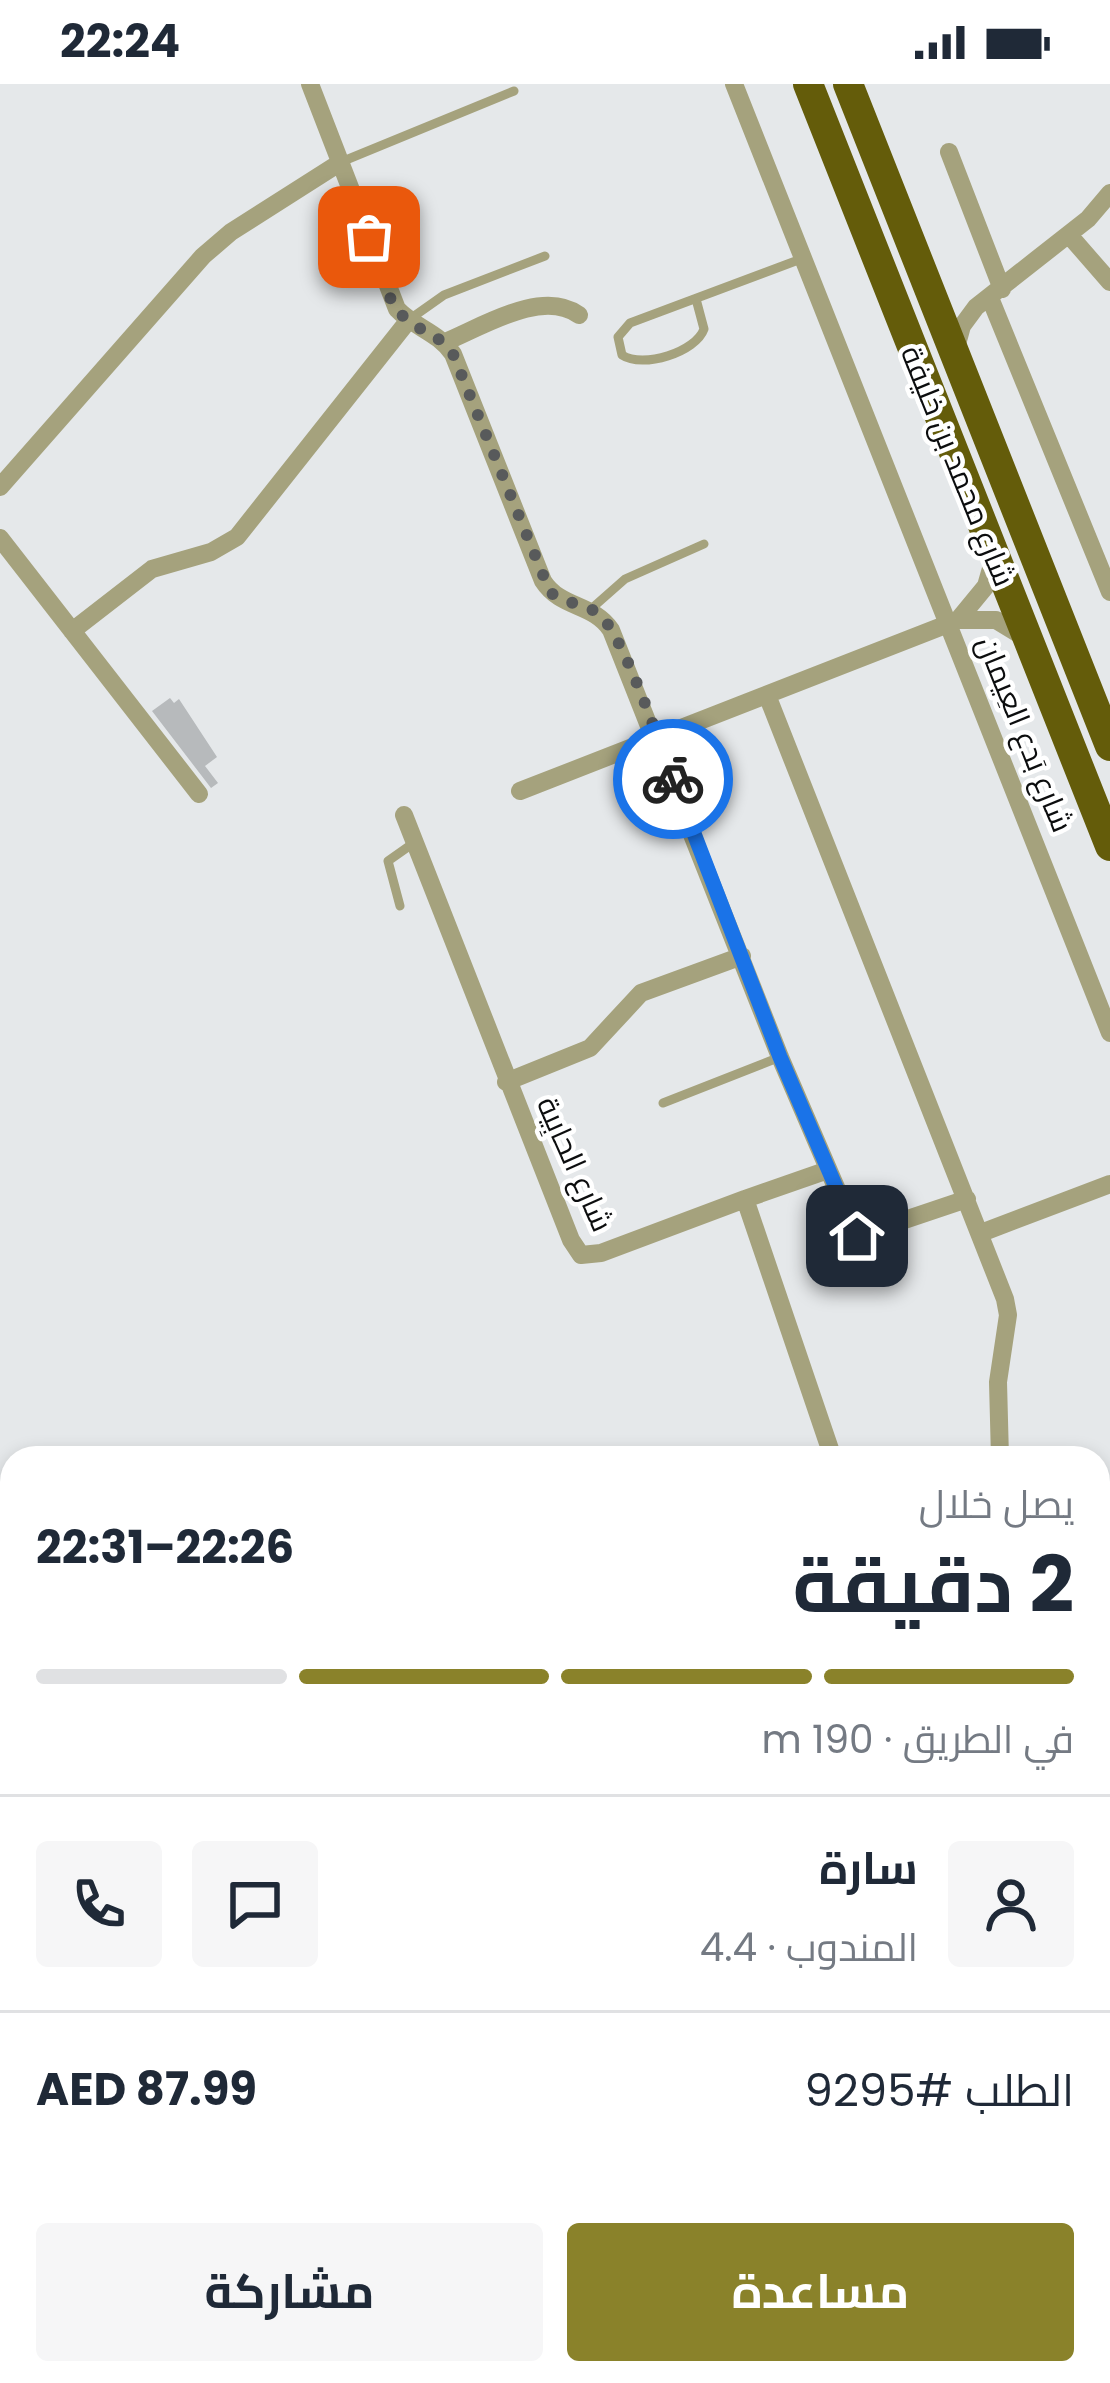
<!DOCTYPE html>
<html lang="ar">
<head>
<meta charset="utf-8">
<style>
	body { margin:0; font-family:Poppins,Cairo,sans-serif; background:#f6f6f7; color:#1f2937; direction:rtl; height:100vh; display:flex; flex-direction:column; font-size:45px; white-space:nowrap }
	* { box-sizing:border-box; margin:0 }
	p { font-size:39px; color:#747a83 }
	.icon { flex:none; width:66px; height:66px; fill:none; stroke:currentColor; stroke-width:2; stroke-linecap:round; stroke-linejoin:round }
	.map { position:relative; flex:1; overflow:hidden; direction:ltr }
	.sheet { position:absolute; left:0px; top:1362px; width:1110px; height:939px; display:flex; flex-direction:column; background:#fff; border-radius:36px 36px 0 0; box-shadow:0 6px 18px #0003; direction:rtl }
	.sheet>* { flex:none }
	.pin { position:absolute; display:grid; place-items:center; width:102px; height:102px; color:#fff; margin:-51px; border-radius:24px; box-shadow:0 6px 18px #0006 }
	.courier { position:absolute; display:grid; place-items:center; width:120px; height:120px; margin:-60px; border:9px solid #1a73e8; border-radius:50%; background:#fff; color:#222; box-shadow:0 3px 15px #0007 }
	.summary em { font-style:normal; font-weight:700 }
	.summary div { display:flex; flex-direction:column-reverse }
	.summary { display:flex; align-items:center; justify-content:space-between; height:204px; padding:0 36px }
	h1 { font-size:78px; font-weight:700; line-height:90px }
	.bar { display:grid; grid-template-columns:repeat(4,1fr); gap:18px 12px; align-content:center; height:144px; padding:0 36px }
	.bar i { height:15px; border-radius:9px; background:#e0e1e3 }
	.bar .current { background:#8a822a }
	.bar p { grid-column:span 4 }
	.line { display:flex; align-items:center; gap:30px; padding:0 36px; border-top:3px solid #e0e1e3 }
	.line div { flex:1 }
	.round { display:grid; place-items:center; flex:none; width:126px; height:126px; border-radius:12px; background:#f6f6f7 }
	.action { display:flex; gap:24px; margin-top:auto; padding:24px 36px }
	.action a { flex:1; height:138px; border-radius:12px; background:#8a822a; color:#fff; font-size:48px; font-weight:700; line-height:138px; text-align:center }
	.action a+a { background:#f6f6f7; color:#1f2937 }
	.status { display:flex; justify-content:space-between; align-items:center; height:84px; padding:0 60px; background:#fff; direction:ltr }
	.status svg { height:33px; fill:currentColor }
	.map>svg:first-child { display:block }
	.building { fill:#b7babc }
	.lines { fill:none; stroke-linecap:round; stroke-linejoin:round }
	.service { stroke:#a5a27d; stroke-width:9 }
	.minor { stroke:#a5a27d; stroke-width:18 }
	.trunk { stroke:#645c0a; stroke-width:30 }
	.done { stroke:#585a5b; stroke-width:12; stroke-dasharray:0 21.6 }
	.route { stroke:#1a73e8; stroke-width:15 }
	.labels { text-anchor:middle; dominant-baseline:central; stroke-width:9; stroke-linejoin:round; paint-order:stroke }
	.street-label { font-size:30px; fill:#0c0d0e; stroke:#fff }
</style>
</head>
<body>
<div class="status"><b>22:24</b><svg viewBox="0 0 49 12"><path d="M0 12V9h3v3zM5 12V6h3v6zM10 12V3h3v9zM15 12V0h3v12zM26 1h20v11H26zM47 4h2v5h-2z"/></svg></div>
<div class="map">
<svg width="1110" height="2299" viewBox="0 0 1110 2299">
	<rect width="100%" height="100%" fill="#e5e8ea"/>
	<!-- building -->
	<path class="building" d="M170,614L174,619L179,615L217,673L205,682L218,699L211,704L152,627Z"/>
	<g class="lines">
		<!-- service -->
		<path class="service" d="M341,78L514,7
			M696,215L704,245C696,268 643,285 622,271L618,253L630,239L801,175
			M410,235L444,211L545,172
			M591,525L625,495L704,460
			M400,822L388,777L415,758
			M663,1019L780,973
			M1098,2066L1110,2076
			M296,2289L308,2299
			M583,2289L589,2299
			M647,2289L649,2299
			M380,2299L394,2289"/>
		<!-- minor -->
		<path class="minor" d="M310,0L397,225C415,244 438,248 453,270L543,497C561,525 593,519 611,546L780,973L857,1152L967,1115
			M734,0L1110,949
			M949,68L1002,205
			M1069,151L1110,198
			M990,214L1110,508
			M445,258C482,243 542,204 579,231
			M956,264L962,242L976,223L1088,135L1110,109
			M0,403L203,172L231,148L341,78
			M0,454L199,710
			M958,536L986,502L994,474
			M72,547L152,485L211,468L237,453L408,237
			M767,611L1005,1215L1008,1231L998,1298L1000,1374
			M520,707L958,536H996L1024,553
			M404,731L571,1156L581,1171L601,1169L745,1115L833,1374
			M506,998L590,964L641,909L742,872
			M745,1115L828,1086
			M981,1149L1110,1100
			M0,1671L12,1688
			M1098,1671L1110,1701
			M1098,2099L1110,2095
			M1098,2145L1110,2141
			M903,2289L906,2299"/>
		<!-- trunk -->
		<path class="trunk" d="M808,0L1110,762
			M848,0L1110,662"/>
	</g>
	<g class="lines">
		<!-- done -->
		<path class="done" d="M369,153C378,179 385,217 406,235C423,249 439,250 453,270L550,508C565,521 585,518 600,531C624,553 660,661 673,695"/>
		<!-- route -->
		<path class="route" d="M673,695L780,973L857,1152"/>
	</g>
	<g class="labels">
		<!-- street labels -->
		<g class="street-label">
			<text transform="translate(958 382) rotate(68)">شارع محمد بن خليفة</text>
			<text transform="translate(1025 650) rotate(68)">شارع بَدع العِيمان</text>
			<text transform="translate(575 1080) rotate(66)">شارع الحابِية</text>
		</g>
	</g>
</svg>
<div class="pin" style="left:369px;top:153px;background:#ea580c"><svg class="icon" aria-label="bag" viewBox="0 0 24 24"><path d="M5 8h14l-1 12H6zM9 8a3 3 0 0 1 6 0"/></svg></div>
<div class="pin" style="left:857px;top:1152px;background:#1f2937"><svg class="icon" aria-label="home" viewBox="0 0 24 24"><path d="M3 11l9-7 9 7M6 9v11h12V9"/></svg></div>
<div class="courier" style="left:673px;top:695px"><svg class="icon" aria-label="bike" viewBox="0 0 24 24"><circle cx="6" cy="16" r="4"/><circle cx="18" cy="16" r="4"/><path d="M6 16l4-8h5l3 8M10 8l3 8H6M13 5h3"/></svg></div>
<section class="sheet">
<div class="summary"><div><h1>2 دقيقة</h1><p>يصل خلال</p></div><em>22:26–22:31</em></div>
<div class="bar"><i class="current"></i><i class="current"></i><i class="current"></i><i></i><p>في الطريق · 190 m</p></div>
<div class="line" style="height:216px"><a class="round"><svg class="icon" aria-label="person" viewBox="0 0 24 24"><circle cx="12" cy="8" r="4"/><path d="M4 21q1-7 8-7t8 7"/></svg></a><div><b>سارة</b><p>المندوب · 4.4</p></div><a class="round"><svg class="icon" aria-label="chat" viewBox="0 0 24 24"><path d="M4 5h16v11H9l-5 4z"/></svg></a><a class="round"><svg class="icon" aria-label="phone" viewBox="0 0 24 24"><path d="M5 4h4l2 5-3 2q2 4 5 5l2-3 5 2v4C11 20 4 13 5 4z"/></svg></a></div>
<div class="line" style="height:156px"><div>الطلب #9295</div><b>AED 87.99</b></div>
<div class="action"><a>مساعدة</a><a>مشاركة</a></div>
</section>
</div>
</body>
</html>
